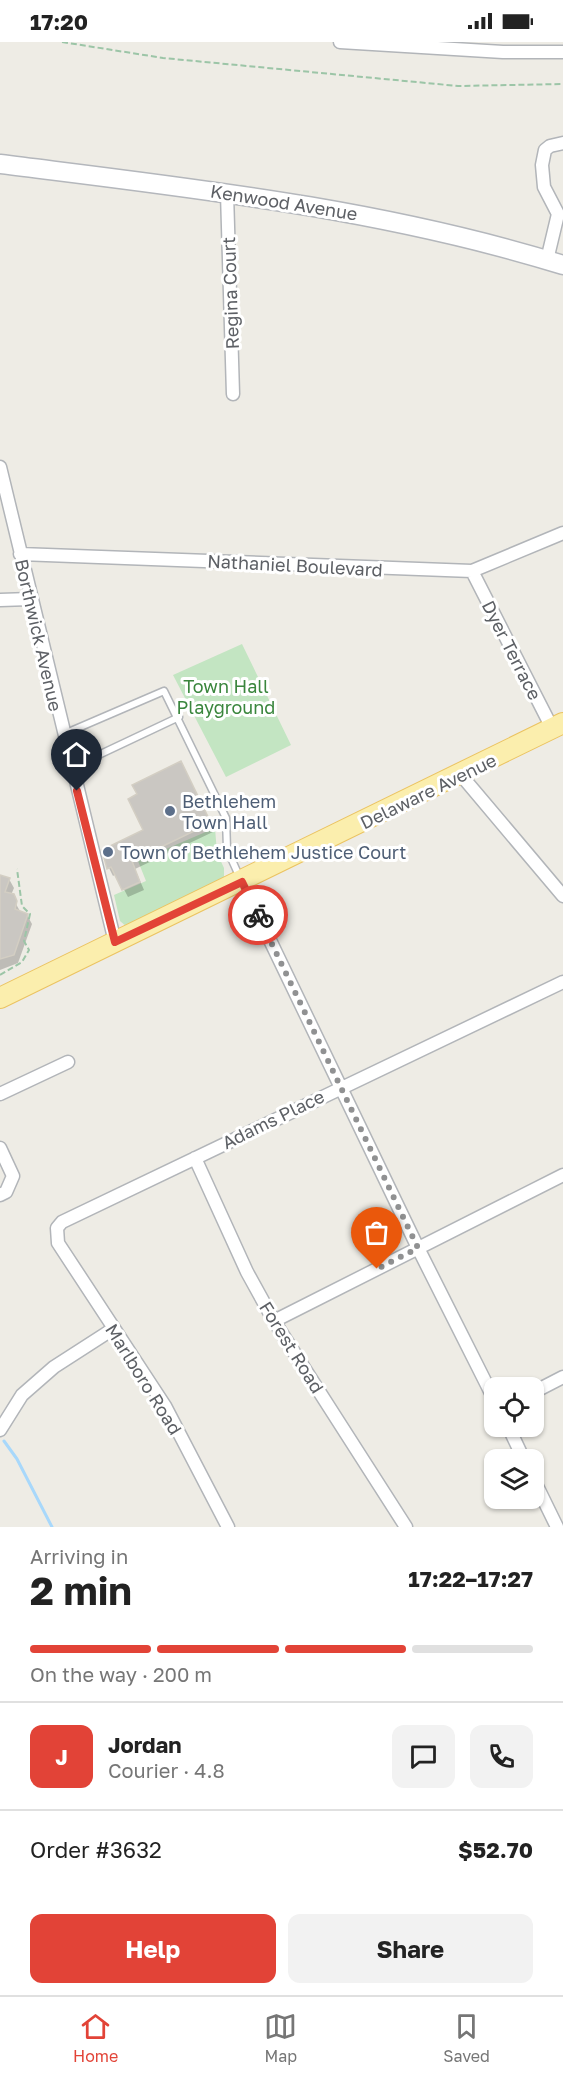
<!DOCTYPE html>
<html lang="en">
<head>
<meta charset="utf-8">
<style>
	body { margin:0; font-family:"Golos Text",sans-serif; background:#f2f2f2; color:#222; height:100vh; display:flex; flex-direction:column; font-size:22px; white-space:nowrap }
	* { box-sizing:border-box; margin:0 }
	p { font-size:20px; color:#767676 }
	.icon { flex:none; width:33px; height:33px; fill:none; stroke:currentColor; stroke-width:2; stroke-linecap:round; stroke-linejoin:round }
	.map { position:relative; height:1485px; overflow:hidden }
	.drawer { display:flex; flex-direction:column; background:#fff; flex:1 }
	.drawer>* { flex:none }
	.buttons { position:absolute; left:484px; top:1335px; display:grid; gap:12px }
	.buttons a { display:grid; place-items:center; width:60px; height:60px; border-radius:12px; background:#fff; box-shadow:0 2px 4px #0004; font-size:30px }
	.pin { position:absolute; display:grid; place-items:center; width:51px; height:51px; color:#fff; margin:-62px -26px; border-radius:50% 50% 50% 0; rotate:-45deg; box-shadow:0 0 6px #0007 }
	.pin .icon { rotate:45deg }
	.courier { position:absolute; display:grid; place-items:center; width:60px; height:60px; margin:-30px; border:4px solid #e24337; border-radius:50%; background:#fff; color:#222; box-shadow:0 2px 8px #0007 }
	.headline em { font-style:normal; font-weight:700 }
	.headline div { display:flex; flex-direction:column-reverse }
	.headline { display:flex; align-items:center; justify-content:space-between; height:102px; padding:0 30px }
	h1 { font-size:39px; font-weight:700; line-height:45px }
	.bar { display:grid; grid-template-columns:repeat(4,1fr); gap:9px 6px; align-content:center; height:72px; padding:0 30px }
	.bar i { height:8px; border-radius:4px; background:#e0e0e0 }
	.bar .active { background:#e24337 }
	.bar p { grid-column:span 4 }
	.line { display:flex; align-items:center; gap:15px; padding:0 30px; border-top:2px solid #e0e0e0 }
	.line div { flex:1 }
	.round { display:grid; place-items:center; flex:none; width:63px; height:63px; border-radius:12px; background:#f2f2f2 }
	.button { display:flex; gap:12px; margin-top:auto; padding:12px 30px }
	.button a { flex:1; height:69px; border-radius:12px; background:#e24337; color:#fff; font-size:24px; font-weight:700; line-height:69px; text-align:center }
	.button a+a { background:#f2f2f2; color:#222 }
	.status { display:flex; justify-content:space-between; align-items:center; height:42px; padding:0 30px; background:#fff; direction:ltr }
	.status svg { height:16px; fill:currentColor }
	.tab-bar { display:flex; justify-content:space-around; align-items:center; height:84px; border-top:2px solid #e0e0e0; background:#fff; font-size:16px; color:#767676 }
	.tab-bar a { display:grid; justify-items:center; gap:3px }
	.tab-bar .active { color:#e24337 }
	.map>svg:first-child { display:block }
	.green { fill:#c3e5c2 }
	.shadow { fill:#0003 }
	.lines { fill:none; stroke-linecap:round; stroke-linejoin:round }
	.stream { stroke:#a8d8fb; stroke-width:3 }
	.building { fill:#cac7c2; stroke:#d3cec3; stroke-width:1.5 }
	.service-casing { stroke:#b2b5b9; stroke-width:9 }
	.minor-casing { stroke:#b2b5b9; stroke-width:15 }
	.secondary-casing { stroke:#b4b7bc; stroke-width:21 }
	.primary-casing { stroke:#ebc361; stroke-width:22 }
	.path { stroke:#9cc5a7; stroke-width:2; stroke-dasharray:6 3; stroke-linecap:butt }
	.service { stroke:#fff; stroke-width:6 }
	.minor { stroke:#fff; stroke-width:12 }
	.secondary { stroke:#fff; stroke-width:18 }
	.primary { stroke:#fbeead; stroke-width:20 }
	.done { stroke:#909192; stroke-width:6; stroke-dasharray:0 10.8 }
	.route { stroke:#e24337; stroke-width:8 }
	.service-dot { fill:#5c6f8a; stroke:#fff; stroke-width:2 }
	.labels { text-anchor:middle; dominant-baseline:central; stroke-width:6; stroke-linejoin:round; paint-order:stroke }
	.street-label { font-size:18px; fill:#5d6065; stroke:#fff }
	.park-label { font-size:18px; fill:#3a863d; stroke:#fff }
	.service-label { font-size:18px; fill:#4e5e75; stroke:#fff; text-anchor:start }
</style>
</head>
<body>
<div class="status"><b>17:20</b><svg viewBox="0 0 49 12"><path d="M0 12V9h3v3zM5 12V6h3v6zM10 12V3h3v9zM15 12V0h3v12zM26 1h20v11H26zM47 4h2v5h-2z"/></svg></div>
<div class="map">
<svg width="563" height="1485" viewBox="0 0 563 1485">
	<rect width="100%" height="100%" fill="#eeece5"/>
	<!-- green -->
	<path class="green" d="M242,602L291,703L226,735L173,633Z
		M215,786L217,811L224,826V839L128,886L120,879L114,853L146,839L138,819Z"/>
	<!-- shadow -->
	<path class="shadow" d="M185,729L215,789L135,827L144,848L128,855L116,832L113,834L109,826L104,808L145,789Z
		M0,834L9,837L14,846L11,853L21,871L27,873L32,882L18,921L0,928Z"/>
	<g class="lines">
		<!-- stream -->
		<path class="stream" d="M4,1399L17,1417L52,1485"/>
	</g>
	<!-- building -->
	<path class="building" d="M181,719L211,781L132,819L140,840L122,848L111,825L107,827L102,808L143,788L128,757L137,752L132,743Z
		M0,833L10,836L5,850L14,852L17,859L15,867L28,872L14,913L0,917Z"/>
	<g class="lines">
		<defs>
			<path id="service" d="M64,692L164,649L226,776L227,807L240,836
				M71,726L179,675"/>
			<path id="minor" d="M340,0L503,10H563
				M227,151L233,352
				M547,218L558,172L544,145L542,123L545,108L550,104L563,101
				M0,425L115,900
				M20,512L472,529L563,491
				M472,529L552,686
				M0,558L30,557
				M461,733L563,854
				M242,840L418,1206L495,1359
				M0,1052L68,1020
				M0,1106L13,1134L6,1150L0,1153
				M195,1116L247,1230L274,1279L406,1485
				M274,1279L563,1133
				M534,1350L563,1335
				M508,1384L524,1418
				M0,1388L22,1353L54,1325L113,1287
				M534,1438L557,1485
				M228,1485L165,1364L58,1201L57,1186L62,1180L563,940"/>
			<path id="secondary" d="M0,122C190,146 379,166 563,223"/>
			<path id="primary" d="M0,956L563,681"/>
		</defs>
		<!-- service casing -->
		<use href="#service" class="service-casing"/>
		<!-- minor casing -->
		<use href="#minor" class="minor-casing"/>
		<!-- secondary casing -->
		<use href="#secondary" class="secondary-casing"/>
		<!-- primary casing -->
		<use href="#primary" class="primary-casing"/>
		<!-- path -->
		<path class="path" d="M62,0L163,16L458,44L563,42
			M0,933L22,920L29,908L24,899L30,872L22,864L17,827"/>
		<!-- service -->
		<use href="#service" class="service"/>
		<!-- minor -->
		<use href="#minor" class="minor"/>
		<!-- secondary -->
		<use href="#secondary" class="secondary"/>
		<!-- primary -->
		<use href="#primary" class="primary"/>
	</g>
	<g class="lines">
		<!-- done -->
		<path class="done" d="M258,873L418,1206L377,1227"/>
		<!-- route -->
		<path class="route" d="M77,749L115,900L242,840L258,873"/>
	</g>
	<!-- markers -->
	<g class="service-dot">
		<circle cx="170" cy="769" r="6"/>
		<circle cx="108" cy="810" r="6"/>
	</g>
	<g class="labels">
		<!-- street labels -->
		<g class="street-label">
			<text transform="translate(284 160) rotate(9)">Kenwood Avenue</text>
			<text transform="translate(230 251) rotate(-92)">Regina Court</text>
			<text transform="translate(295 523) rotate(3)">Nathaniel Boulevard</text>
			<text transform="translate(39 593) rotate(77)">Borthwick Avenue</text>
			<text transform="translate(512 608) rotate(63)">Dyer Terrace</text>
			<text transform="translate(428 749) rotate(-26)">Delaware Avenue</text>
			<text transform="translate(273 1077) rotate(-26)">Adams Place</text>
			<text transform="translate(292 1305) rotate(58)">Forest Road</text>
			<text transform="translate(144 1337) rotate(58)">Marlboro Road</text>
		</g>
		<!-- park labels -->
		<g class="park-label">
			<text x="226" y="644">Town Hall<tspan x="226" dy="21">Playground</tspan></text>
		</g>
		<!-- service labels -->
		<g class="service-label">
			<text x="182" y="759">Bethlehem<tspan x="182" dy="21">Town Hall</tspan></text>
			<text x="120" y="810">Town of Bethlehem Justice Court</text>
		</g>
	</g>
</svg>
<div class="buttons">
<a><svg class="icon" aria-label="locate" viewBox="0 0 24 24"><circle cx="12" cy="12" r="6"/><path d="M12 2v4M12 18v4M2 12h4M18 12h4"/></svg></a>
<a><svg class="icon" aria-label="layers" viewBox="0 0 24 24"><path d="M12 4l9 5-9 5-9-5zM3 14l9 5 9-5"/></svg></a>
</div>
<div class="pin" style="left:377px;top:1227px;background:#ea580c"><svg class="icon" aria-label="bag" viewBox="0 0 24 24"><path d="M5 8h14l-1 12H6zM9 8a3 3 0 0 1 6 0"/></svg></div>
<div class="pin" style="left:77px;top:749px;background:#1f2937"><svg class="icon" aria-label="home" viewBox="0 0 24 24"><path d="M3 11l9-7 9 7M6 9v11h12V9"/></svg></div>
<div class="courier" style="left:258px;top:873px"><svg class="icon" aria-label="bike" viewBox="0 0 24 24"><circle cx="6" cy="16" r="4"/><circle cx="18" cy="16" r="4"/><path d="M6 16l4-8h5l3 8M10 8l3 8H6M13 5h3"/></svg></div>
</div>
<section class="drawer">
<div class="headline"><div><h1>2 min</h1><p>Arriving in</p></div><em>17:22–17:27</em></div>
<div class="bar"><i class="active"></i><i class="active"></i><i class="active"></i><i></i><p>On the way · 200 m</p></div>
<div class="line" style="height:108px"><b class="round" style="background:#e24337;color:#fff">J</b><div><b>Jordan</b><p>Courier · 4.8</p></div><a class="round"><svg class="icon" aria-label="chat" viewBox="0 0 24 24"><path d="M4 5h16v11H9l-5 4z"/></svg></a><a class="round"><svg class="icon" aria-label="phone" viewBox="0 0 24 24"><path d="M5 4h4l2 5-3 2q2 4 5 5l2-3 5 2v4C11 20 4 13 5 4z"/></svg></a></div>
<div class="line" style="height:78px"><div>Order #3632</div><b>$52.70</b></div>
<div class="button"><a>Help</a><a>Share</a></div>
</section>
<nav class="tab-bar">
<a class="active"><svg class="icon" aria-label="home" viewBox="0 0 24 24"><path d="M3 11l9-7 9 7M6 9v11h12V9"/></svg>Home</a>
<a><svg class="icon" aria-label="map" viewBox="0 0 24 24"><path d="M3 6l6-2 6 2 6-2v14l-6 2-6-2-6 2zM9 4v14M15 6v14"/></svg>Map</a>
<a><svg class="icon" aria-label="saved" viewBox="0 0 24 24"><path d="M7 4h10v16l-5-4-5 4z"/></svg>Saved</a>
</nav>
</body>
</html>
